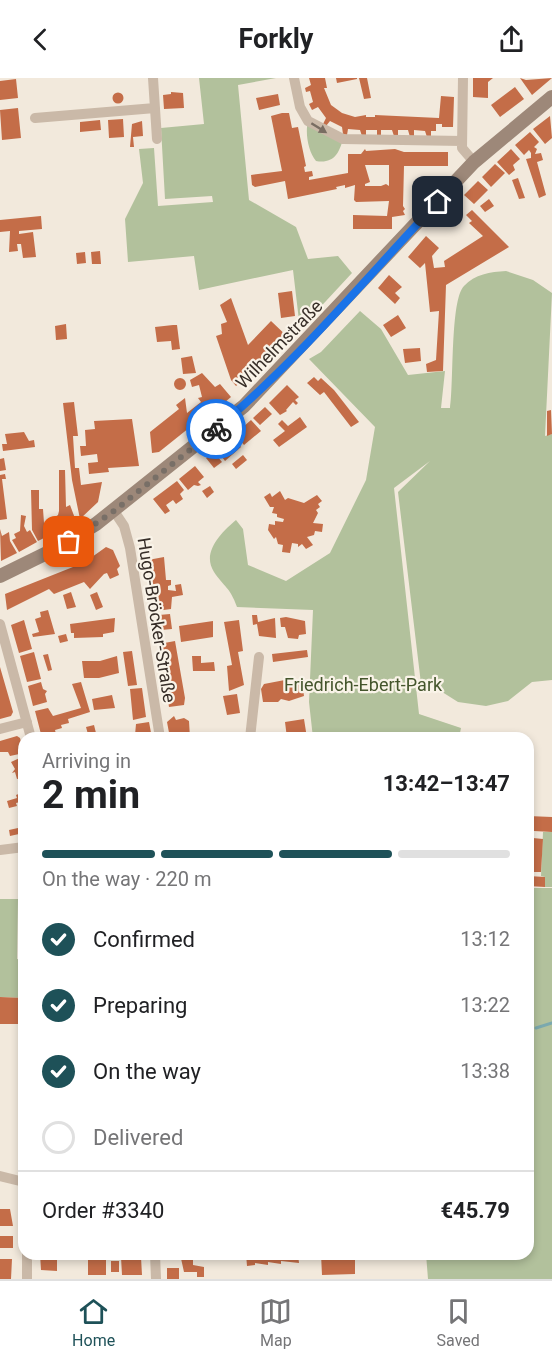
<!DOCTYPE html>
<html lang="en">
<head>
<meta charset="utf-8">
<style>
	body { margin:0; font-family:Roboto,sans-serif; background:#f6f6f6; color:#202124; height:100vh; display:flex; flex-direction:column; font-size:22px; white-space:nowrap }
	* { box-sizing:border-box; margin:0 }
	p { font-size:20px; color:#757577 }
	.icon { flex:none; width:33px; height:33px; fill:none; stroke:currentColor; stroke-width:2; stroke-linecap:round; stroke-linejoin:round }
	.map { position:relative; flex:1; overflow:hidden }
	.sheet { position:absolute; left:18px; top:654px; width:516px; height:528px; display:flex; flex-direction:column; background:#fff; border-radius:18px; box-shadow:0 3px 9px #0003 }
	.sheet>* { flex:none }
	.pin { position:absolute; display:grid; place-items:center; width:51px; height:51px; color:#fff; margin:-26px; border-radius:12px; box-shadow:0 3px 9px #0006 }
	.courier { position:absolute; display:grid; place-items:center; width:60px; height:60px; margin:-30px; border:4px solid #1a73e8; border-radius:50%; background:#fff; color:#222; box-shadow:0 2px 8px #0007 }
	.overview em { font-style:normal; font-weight:700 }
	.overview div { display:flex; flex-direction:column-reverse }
	.overview { display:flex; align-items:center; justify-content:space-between; height:102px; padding:0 24px }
	h1 { font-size:39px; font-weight:700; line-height:45px }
	.bar { display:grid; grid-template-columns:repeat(4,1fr); gap:9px 6px; align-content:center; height:72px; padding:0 24px }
	.bar i { height:8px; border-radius:4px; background:#e0e0e0 }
	.bar .current { background:#1e5158 }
	.bar p { grid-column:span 4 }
	.line { display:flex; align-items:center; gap:15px; padding:0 24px; border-top:2px solid #e0e0e0 }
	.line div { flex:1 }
	ol { padding:0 24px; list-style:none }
	li { display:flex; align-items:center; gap:18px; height:66px }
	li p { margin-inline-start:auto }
	li .icon { padding:6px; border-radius:50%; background:#1e5158; color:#fff; stroke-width:4 }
	li:last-child { color:#757577 }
	li i { width:33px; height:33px; border:3px solid #e0e0e0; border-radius:50% }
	header { display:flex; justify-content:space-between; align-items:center; height:78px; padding:0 24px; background:#fff; font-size:27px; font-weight:700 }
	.menu { display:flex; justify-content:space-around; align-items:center; height:84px; border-top:2px solid #e0e0e0; background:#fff; font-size:16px; color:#757577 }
	.menu a { display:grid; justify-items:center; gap:3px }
	.menu .current { color:#1e5158 }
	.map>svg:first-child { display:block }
	.green { fill:#b2c19c }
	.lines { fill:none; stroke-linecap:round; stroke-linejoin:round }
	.stream { stroke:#7ba9ae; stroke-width:3 }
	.building { fill:#c46d48; fill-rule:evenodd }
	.street { stroke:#cab9a8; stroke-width:10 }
	.secondary { stroke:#9d8879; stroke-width:14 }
	.oneway { fill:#796d62 }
	.done { stroke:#786f67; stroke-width:6; stroke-dasharray:0 10.8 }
	.route { stroke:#1a73e8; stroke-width:8 }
	.labels { text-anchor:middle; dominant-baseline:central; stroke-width:4.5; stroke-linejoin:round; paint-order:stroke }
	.street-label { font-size:18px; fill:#372e28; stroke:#f9f3e8 }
	.park-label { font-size:18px; fill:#44552c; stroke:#f9f3e8 }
</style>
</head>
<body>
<header><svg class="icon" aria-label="back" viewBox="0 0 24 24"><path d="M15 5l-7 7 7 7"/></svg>Forkly<svg class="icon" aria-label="share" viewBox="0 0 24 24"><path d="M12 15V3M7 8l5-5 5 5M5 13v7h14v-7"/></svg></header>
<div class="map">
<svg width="552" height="1201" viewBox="0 0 552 1201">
	<rect width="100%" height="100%" fill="#f2e9dc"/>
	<!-- green -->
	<path class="green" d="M199,0H276L238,7L249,122L296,149L308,181L338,178L352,195L300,251L293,192L199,212L194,178L128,184L125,141L143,105L139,71L154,70L158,128L213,124L212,118L165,121L161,50L204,46Z
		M308,43L343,61C339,76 333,86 316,83C308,73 305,55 308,43Z
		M506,193L533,202L552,215L545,358L552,356V602L532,604L508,623L486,628L458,624L439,612L422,614L398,414L430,383L394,410L419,636L461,650L459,660H313L309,624L313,532L237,529C230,509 224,509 214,494C201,474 222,454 236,442L243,451L248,487L286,503L330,475L366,402L375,349L309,281L321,274L360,233L381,251L408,297L445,293L441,330H450C454,306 450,222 464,208C475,196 490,194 506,193Z
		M543,754H552V809H545V799L541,798Z
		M528,810H552V1201H428L426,1176H528Z
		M0,821H18L17,881L24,882V920L0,919Z"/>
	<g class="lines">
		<!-- stream -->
		<path class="stream" d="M536,950L552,945"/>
	</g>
	<!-- building -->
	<path class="building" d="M309,0H325L327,10H324L331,27L342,35L355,39L366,37V39H375V37L439,40L441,18L454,19L453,49H442V46H436V53H431V59H427L425,53L414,52V59H410L408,52H398V59L394,58L392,52H381V58H377V52H366V58H362L360,52L348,51L347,57L343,56L342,49L330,43L326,48L323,46L326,40L318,29L312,32L309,26L313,24L310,13L306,14L305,10L311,7Z
		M336,0H357V1L337,5Z
		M359,0H367L371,20L364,21Z
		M473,0H493L488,4V20L473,19Z
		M520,0L526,2L552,0L532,17Z
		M16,1L18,20L0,22V3Z
		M515,9L524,21L500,39L491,27Z
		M171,14L183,15L184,30L164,31L163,17L171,16Z
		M112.5 20a5.5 5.5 0 1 1 11 0a5.5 5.5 0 1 1-11 0Z
		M278,16L280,27L259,32L256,20Z
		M18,30L21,60L2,62L0,32Z
		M282,35H289L292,50L298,49L306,88L304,89L305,94L312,93L313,98L309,99V102L348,95V76H361L365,71L366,73L395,71L404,74H448V88H404L403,128L405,131L403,133L405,137L392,139V151H353V137L387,138L389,123L356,124L354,122L355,107L345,110V107L336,109L337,111L288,121L285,103L255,109L252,107L251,97L282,93L271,38ZM365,87H389V108L386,106L381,108H365V106L370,104Z
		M550,38L552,60L545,66L533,51Z
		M123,41L124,59L109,60L108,42Z
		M100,42L101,52L80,54V44Z
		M142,43L143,58L133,59L134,69H130L132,46Z
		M530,54L539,64L534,69L537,71L535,76L541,75L543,82L537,84L546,117L539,120L526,81L531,80V75L529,72L524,77L515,67Z
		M511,71L520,81L513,87L515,92L509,97L497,84Z
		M495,86L505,95L491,109L482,99Z
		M518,100L525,120L519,121L512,102Z
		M478,103L488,112L474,126L464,117Z
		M489,121L494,128L485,134L480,128Z
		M472,132L509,169L446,207L443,293L427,294L426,286L436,282L439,233L430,234L425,185L420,190L408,179L426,158L439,170L432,178L434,190L445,189L444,183L483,158L469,145L472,143L466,137Z
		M41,138L42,151L19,153V156L33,154L36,179L23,180L21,166H17L18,173L9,174L10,153L0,154V142Z
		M100,173L101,186H92L91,174Z
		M85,174L86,185L77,186L76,175Z
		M389,197L402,209L395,215L400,220L395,226L378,210Z
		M292,213L295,238L281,240L278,215Z
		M231,220L248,267L271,243L291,262L244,308L241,304L236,308L231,302L216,258L222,256L221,246L227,244L220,227Z
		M398,237L406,250L391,259L383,247Z
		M66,246L67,261L56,262L55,248Z
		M173,247H177L180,271L172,272L171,263L157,264L155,249Z
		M420,270L421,283L405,285L403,271Z
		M192,278L196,295L183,296L181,280Z
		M202,295L215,309L220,306L231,319L190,354L189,350L159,374L152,375L150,354L179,331L176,327L185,320L187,335L201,324L198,320L202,319L199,307L192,309L190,302Z
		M314,299L318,303L321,300L334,312L359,344L351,349L324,314L320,317L307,305Z
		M174 306a6 6 0 1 1 12 0a6 6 0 1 1-12 0Z
		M287,307L299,319L295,322L298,325L296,327L293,324L286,332L287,333L280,337L269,325Z
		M74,324L78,358H73L75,390H79L81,407L102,404L98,424L80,441L72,402L63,325Z
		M265,329L272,336L260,347L253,340Z
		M551,332L552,356L547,358V333Z
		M300,339L307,349L279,369L273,362L285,353L278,346L282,342L288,348Z
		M132,341L139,388L108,390L109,394L89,396L88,385L98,384L97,376L81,378L80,368H86L85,352L95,351L94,343Z
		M251,342L261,353L244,367L235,356Z
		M24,354L29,363L34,362L35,369L3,373L2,366H7L5,356Z
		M233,358L241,369L225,383L216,371Z
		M213,373L222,384L214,390L206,380Z
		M243,377L247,382L236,391L232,386Z
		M4,380L6,392L0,393V381Z
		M195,388L204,399L198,404L201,407L198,408L194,407L188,412L179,401Z
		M59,392H65L66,429L70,427L76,443L58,453L52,441L58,437L59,433Z
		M5,396L6,401H2L7,441L0,442V397Z
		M177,403L184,412L180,416L183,421L176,426L173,422L166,427L170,433L165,436L153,421Z
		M210,408L214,414L207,420L202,413Z
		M31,412H39V431H43L44,445L50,442L56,454L38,463L32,452Z
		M280,413L285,422L288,420L304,425L317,417L322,423L318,426L320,429L316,432L318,435L313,445L323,446L322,454L315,453L314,457L307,459L313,467L306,471L302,466L298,469V466L292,465L290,475L282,474L283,467L278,466L276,459L274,461L268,452L269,446L275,447V443L283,444L284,441L277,439V436L272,435L274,429H270L264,419L270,415L272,419Z
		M21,437L26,438L24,448L27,454L30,452L37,464L19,474L12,462L16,460L14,456L20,453Z
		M0,451L2,458L9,454L10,463L17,475L1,483Z
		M106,469L113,472L120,488L117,491L119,497L110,501L107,495L104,496L90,511L84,504L54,516L49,511L7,532L5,516L78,487L82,482L89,484L92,479Z
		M164,479L166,502H171V507L168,508V512L176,513L175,507L181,506L183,517L172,519L171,531L156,533L148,482Z
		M71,514L76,529L67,531L63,517Z
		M97,514L103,529L96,532L90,517Z
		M48,532L55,556L33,559L32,556L39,554L35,541L41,539L40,534Z
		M170,536L172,551L161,552L159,537Z
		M252,537H257L258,544L275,540L276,560L259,558L257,546L253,547Z
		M286,539L305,543L306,556L299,557L298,561L288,560L285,549H281L280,540Z
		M115,540L114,554L103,556V559L74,560V555H71L70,546Z
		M24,542L32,571L19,575L11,547Z
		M239,542L243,573L238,574L244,607L229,613L227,588L232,587L224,544Z
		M213,543V559L181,564L179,548Z
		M66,556L68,563L60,565L58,558Z
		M175,563L185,620L184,627L169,629L159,566Z
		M307,572L308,579L273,584L272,576Z
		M132,573L137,607L128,608L123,574Z
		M34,574L41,601L27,604L20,578Z
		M48,576L52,592L48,593L43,577Z
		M117,578L119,595L99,600H84L82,583H100Z
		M192,578H201V585L214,584L215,593H193Z
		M0,589L13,634L11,638L0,641Z
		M290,601L302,605L304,618L289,623L281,621L278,624H263L261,611L264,606Z
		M41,604L43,611L47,613L45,616L47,624L33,628L28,608Z
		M81,604L90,634L68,641L69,645L61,647L62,650L55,652L56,656L42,660L35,633L48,630L53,638L81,630L72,606Z
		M142,610L146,639L133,642L130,611Z
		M237,616L240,635L227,637L223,618Z
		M112,617L115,630L94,632L92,621Z
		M174,638L176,642L184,640L189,643L190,660H170L167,644Z
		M304,641L307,660H287L285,644Z
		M149,644L152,660H138L135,657L136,646Z
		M94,647L97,659L89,660L86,649Z
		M473,656L503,657V660H472Z
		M17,658L20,660L24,675L10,678L8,674H0V663Z
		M24,678V700L17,701L15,694L12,695L15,691L11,684Z
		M24,703V724L19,720L20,724L16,725L17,728L9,730L7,723L17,720L16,717L21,715L18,705Z
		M528,738L552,739V754L534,753V745H528Z
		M18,750L19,756L10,758L9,752Z
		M533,760L543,761L541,794H531Z
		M20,797H24V816H20Z
		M528,798L545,799V809L528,808Z
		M0,919L24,920V946H0Z
		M0,1131H10L13,1148H0Z
		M0,1158H13V1170H0Z
		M40,1176H57V1193L41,1192Z
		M75,1176H85V1182H75Z
		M180,1176H193V1187L204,1189V1199H197V1194H184Z
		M246,1176H298L299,1185L281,1183V1186L268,1184V1187L255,1185V1187L247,1188Z
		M321,1176H355V1196L322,1197Z
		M106,1178V1197H88V1179Z
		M121,1179H141L142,1197H122Z
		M0,1181H12L11,1201H0Z
		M111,1183H119V1194H111Z
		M167,1190H179V1201H167Z"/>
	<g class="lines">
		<!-- street -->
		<path class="street" d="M153,0L157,61
			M294,0L300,29L308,43L343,61L462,63
			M463,0L462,70L474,84
			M35,40L155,30
			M114,433L124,448L130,470L160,660
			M0,546L31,660
			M0,651L27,644
			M250,660L259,579
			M0,772L24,769
			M0,1098L24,1104
			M155,1176L156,1201
			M27,1201V1176"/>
		<!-- secondary -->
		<path class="secondary" d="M0,498L55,471L96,446L244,328L474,84L552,19"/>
	</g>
	<!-- one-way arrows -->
	<defs><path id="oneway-solid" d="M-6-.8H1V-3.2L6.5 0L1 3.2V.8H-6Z" transform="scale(1.5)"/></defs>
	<use class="oneway" href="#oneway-solid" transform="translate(319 50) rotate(32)"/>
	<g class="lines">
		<!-- done -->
		<path class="done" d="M69,464L114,433L216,351"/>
		<!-- route -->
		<path class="route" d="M216,351C297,284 366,200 438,124"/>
	</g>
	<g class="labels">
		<!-- street labels -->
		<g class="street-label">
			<text transform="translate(279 266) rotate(-46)">Wilhelmstraße</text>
			<text transform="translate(157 542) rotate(81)">Hugo-Bröcker-Straße</text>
		</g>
		<!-- park labels -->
		<g class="park-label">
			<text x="363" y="606">Friedrich-Ebert-Park</text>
		</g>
	</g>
</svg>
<div class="pin" style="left:69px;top:464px;background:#ea580c"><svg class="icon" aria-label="bag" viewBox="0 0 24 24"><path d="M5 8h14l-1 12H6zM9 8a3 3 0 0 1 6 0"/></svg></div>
<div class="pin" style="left:438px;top:124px;background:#1f2937"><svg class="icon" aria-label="home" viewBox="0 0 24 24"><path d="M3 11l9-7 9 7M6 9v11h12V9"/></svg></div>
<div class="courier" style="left:216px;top:351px"><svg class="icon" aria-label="bike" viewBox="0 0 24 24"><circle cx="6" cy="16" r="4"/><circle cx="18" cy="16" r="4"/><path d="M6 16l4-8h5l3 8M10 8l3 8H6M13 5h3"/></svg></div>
<section class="sheet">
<div class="overview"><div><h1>2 min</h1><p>Arriving in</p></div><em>13:42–13:47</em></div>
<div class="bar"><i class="current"></i><i class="current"></i><i class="current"></i><i></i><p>On the way · 220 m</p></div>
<ol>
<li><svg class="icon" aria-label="check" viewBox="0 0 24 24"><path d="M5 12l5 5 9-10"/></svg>Confirmed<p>13:12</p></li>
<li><svg class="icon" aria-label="check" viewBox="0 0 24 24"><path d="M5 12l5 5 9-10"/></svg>Preparing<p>13:22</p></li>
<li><svg class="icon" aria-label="check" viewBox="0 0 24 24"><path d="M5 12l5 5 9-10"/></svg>On the way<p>13:38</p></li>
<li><i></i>Delivered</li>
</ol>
<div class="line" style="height:78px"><div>Order #3340</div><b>€45.79</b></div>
</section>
</div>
<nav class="menu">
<a class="current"><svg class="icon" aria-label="home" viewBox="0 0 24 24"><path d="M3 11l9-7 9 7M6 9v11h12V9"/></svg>Home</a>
<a><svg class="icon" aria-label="map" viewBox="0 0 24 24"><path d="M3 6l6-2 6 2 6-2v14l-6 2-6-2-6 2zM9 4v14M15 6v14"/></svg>Map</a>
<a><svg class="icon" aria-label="saved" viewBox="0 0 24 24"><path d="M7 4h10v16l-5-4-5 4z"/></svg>Saved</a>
</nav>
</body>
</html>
